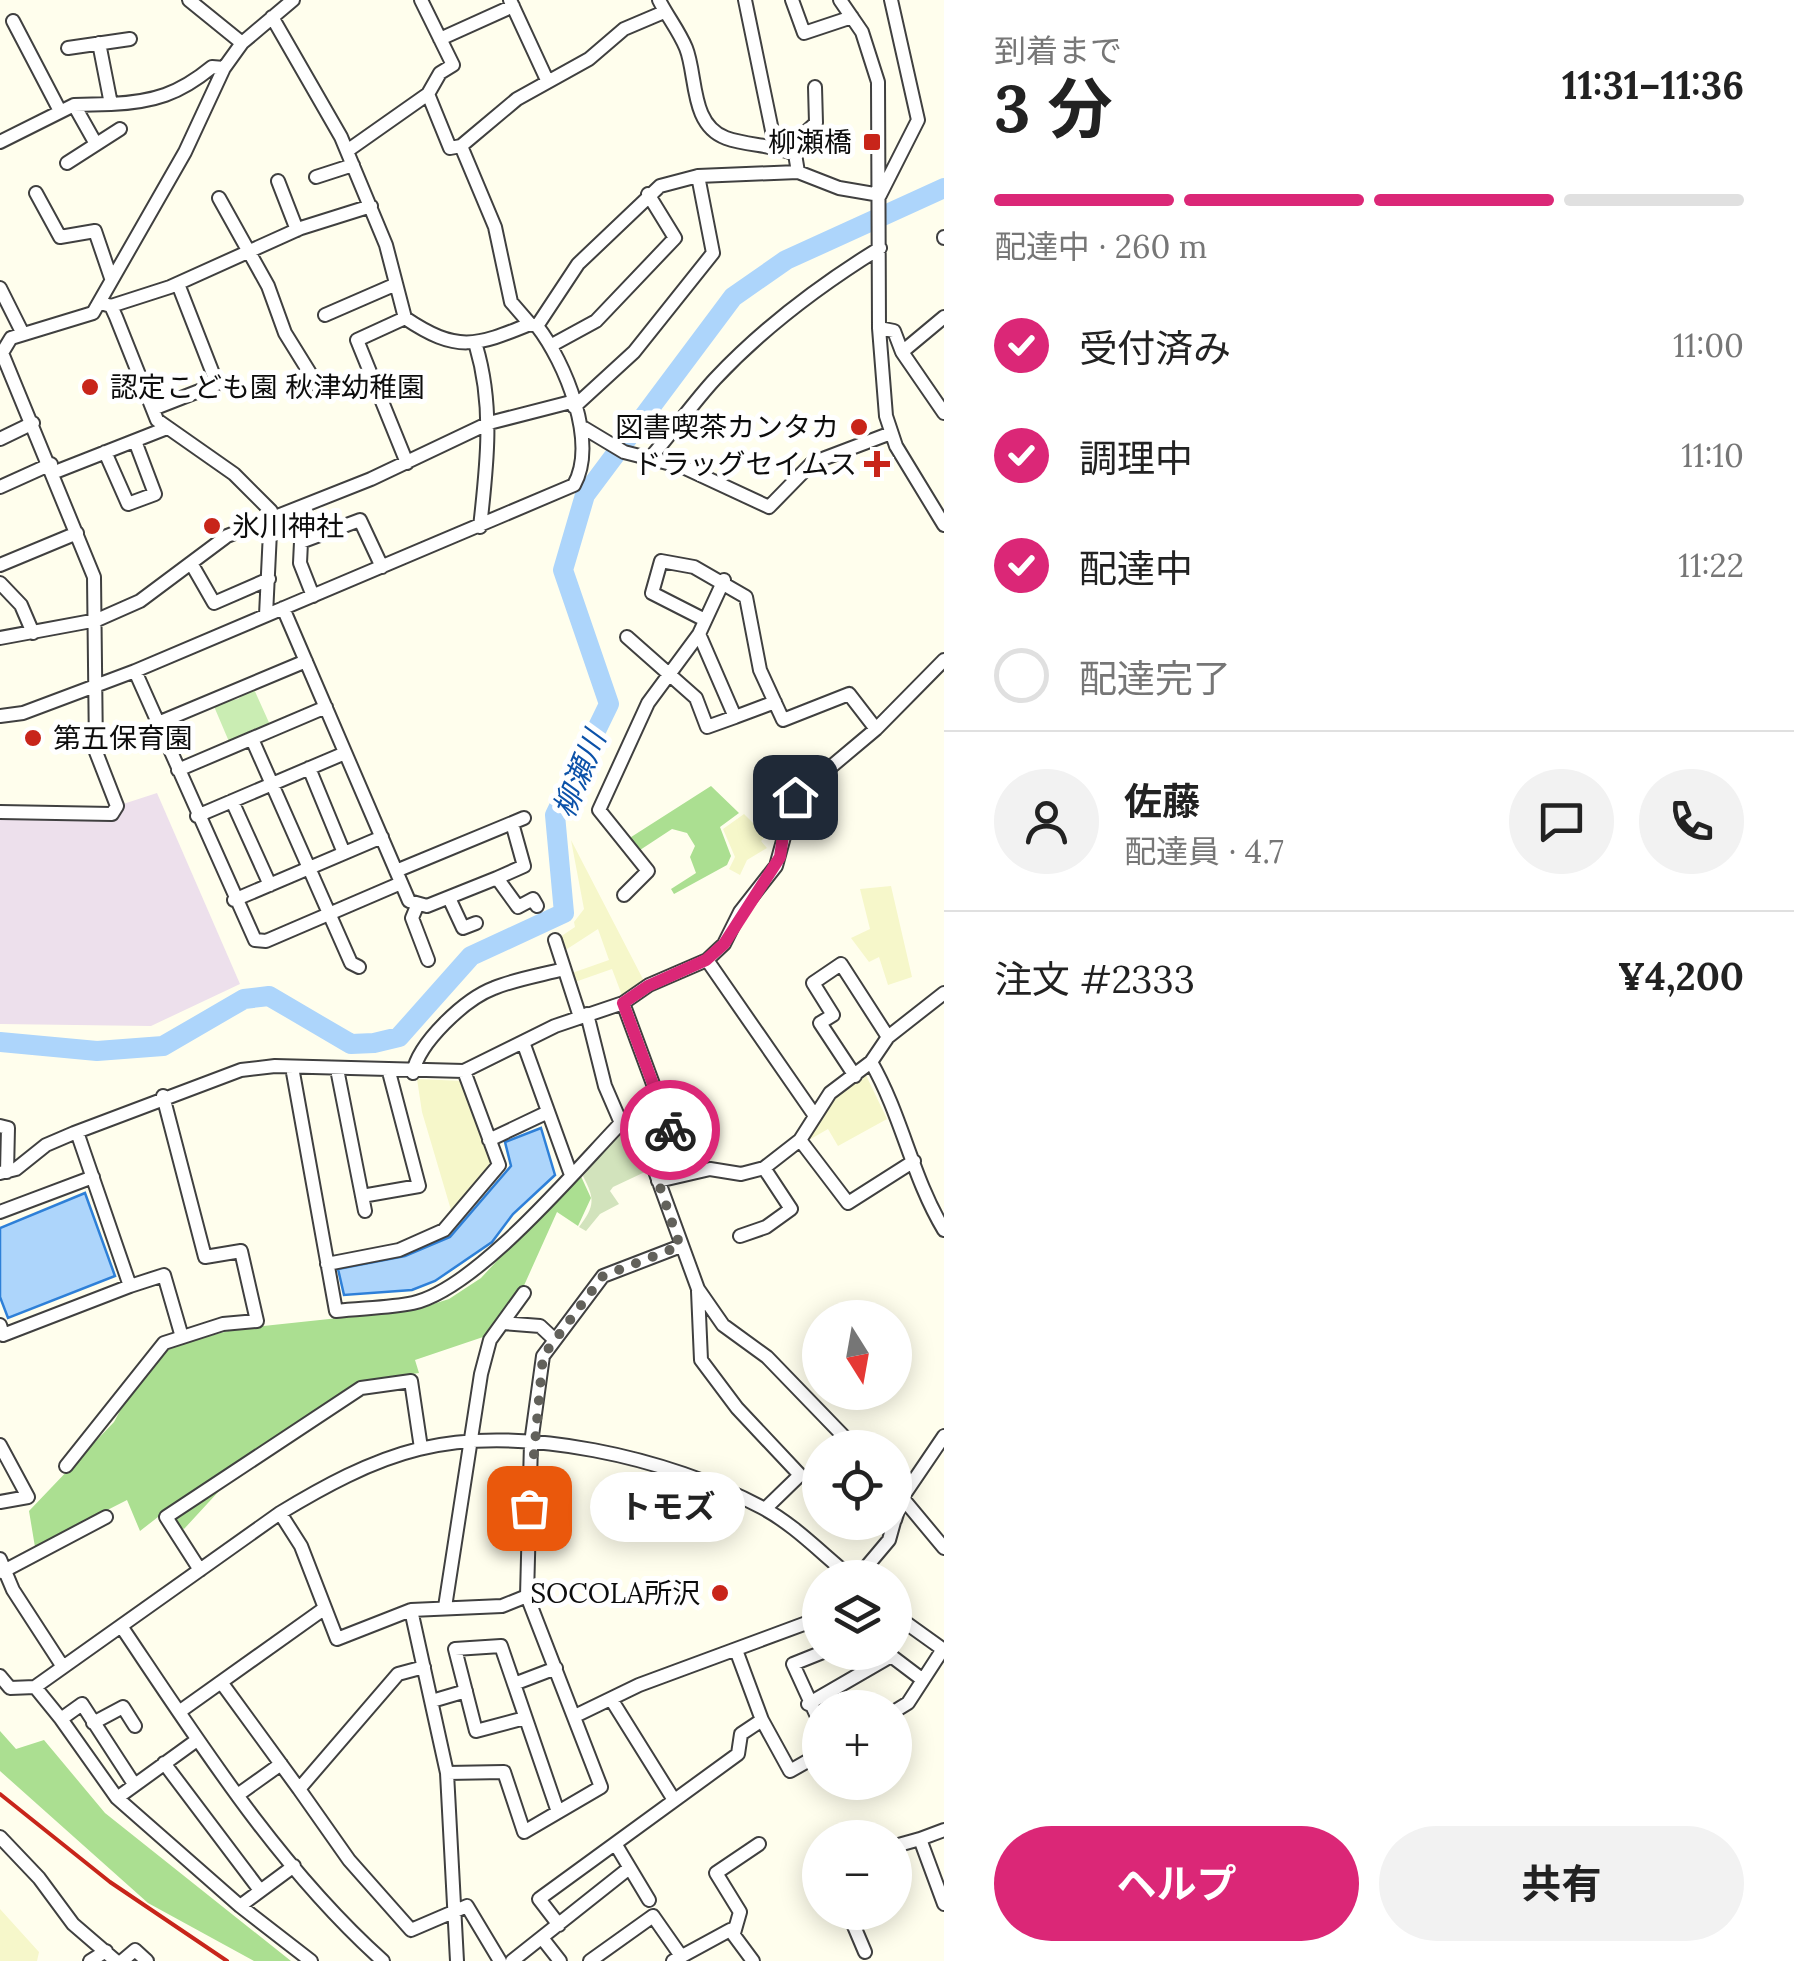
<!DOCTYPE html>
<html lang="ja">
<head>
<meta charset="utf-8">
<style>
	body { margin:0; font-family:Lora,"Noto Sans JP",serif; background:#f2f2f2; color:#222; height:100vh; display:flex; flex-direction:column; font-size:38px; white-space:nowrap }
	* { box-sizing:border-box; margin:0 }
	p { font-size:32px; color:#767676 }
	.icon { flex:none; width:55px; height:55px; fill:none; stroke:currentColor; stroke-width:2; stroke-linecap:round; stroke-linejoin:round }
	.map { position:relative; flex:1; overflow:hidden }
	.sheet { display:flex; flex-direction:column; background:#fff; width:850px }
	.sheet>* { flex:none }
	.needle { width:65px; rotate:169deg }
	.tools { position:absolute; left:802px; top:1300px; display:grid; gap:20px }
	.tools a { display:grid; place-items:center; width:110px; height:110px; border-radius:50%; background:#fff; box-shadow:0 5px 25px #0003; font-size:50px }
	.pin { position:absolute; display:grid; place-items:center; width:85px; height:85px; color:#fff; margin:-42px; border-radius:20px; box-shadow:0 5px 15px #0006 }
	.courier { position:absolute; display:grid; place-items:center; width:100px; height:100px; margin:-50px; border:8px solid #db2777; border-radius:50%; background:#fff; color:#222; box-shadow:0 2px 12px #0007 }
	.bubble { position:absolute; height:70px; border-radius:35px; background:#fff; box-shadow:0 5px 25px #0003; font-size:32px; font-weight:700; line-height:70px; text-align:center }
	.headline em { font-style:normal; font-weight:700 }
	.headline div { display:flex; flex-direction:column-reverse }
	.headline { display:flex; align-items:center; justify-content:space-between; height:170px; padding:0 50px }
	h1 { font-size:65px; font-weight:700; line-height:75px }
	.bar { display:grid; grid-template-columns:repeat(4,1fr); gap:15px 10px; align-content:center; height:120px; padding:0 50px }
	.bar i { height:12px; border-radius:8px; background:#e0e0e0 }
	.bar .current { background:#db2777 }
	.bar p { grid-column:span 4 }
	.line { display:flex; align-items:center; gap:25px; padding:0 50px; border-top:2px solid #e0e0e0 }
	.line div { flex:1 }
	.round { display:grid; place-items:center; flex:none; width:105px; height:105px; border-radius:52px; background:#f2f2f2 }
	ol { padding:0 50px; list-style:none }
	li { display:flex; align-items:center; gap:30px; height:110px }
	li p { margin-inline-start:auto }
	li .icon { padding:10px; border-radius:50%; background:#db2777; color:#fff; stroke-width:4 }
	li:last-child { color:#767676 }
	li i { width:55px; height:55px; border:5px solid #e0e0e0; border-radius:50% }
	.cta { display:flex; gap:20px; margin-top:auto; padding:20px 50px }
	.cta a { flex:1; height:115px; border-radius:60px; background:#db2777; color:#fff; font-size:40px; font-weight:700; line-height:115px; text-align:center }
	.cta a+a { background:#f2f2f2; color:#222 }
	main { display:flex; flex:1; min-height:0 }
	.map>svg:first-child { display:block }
	.industrial { fill:#ede0ec }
	.farmland { fill:#f6f7ca }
	.green { fill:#caedb3 }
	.forest { fill:#abdf91 }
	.cemetery { fill:#d2e3bc }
	.water { fill:#add5fb; stroke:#2e80d8; stroke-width:2.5 }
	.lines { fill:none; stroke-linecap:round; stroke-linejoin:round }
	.river { stroke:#add5fb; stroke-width:20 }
	.minor-casing { stroke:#404040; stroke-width:16 }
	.minor { stroke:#fff; stroke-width:12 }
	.rail { stroke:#c8251a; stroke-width:4 }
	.done { stroke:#62615b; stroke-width:10; stroke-dasharray:0 18 }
	.route { stroke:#db2777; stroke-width:12 }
	.poi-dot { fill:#c8251a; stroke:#fff; stroke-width:4 }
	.labels { text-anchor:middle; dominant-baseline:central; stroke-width:10; stroke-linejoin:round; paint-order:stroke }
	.poi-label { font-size:28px; fill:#0d0d0d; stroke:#fff; text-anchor:end }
	.water-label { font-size:30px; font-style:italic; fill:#0c52a9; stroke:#fff }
</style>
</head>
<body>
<main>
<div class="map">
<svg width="944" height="1961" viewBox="0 0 944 1961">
	<rect width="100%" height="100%" fill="#fffeed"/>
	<!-- industrial -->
	<path class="industrial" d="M157,793L240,984L151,1026L0,1024V812L112,814L117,806Z"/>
	<!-- farmland -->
	<path class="farmland" d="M744,814L766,836L761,841L767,848L747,860L740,875L729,869L735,857L723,829Z
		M571,840L645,983L623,998L612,969L575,982L572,973L609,960L598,929L564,951L560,937L575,927L574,922L584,909Z
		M891,886L912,977L888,985L879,957L869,962L851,938L870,929L860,889Z
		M865,1073L887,1119L838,1146L828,1129L809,1140L805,1135L831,1096Z
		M417,1079L463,1081L491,1159V1167L451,1210L422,1112Z
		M0,1909L39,1952L37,1961H0Z"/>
	<!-- green -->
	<path class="green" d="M253,687L271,727L260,732L253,729L230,744L213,704L238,699Z"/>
	<!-- forest -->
	<path class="forest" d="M711,786L739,813L720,827L731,856L727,865L674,894L671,889L696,873L690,857L695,846L687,833L672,829L637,852L628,839Z
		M579,1172L591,1198L578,1226L557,1212L522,1290L489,1335L415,1360L419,1373L361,1382L255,1452L184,1529L158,1517L140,1531L127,1500L35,1547L29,1511L114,1422L152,1351L236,1329L414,1310L449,1299L481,1278Z
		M0,1731L16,1749L44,1740L105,1813L291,1961H254L148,1903L0,1771Z"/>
	<!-- cemetery -->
	<path class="cemetery" d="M620,1133L644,1158L647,1171L613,1187L610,1191L619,1204L600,1214L586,1231L579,1227C595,1206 595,1199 583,1176Z"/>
	<!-- water -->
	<path class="water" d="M541,1128L555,1175L513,1214L492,1242L435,1281L412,1290L344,1295L338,1269L405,1256L450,1237L511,1166L505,1142Z
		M85,1193L115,1276L8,1318L0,1297V1228Z"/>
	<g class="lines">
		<!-- river -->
		<path class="river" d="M0,1042L97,1051L163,1046L244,999L269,996L351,1044L374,1043L399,1037L471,956L564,913L555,815L609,704L563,570L585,495L733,297L786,260L944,188"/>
		<defs>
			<path id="minor" d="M189,0L242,43
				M421,0L453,65L440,73L428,94L450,148L461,146L517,99L589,59L624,29L664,12
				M510,0L547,80
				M659,0C667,16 679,31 686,48C697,75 690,125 726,138C748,146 772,144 795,154L798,172
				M745,0L775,145
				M792,0L804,33L852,17
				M840,0L862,32L878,82L879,328L886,416L896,446L944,525
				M272,17L341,137L386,245L405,318C457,353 476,346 530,324
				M13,21L60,111
				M440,39L513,6
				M99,43L111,104C154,102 179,94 212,67L224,68
				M68,48L130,39
				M74,105L96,144
				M0,142L74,105L111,104
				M786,150L816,123L815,87
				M347,151L428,94
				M67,163L120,129
				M316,177L353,165
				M278,181L297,230
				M36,193L60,237L95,231L111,278
				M219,198L268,286L285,333L321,391
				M944,237V238
				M0,288L23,334
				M101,303L111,306L116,317L157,420L234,474L271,511L266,615
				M111,306L170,287L301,228L371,206
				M325,315L394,285
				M944,317L902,352L944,413
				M405,318L357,340L407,463
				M537,326L578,264L660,186L698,176L798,172L839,188L880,195L918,120L891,0
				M879,328L894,331L902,352
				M552,345L596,321L675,238L648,194
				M476,346C494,406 487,465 480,527
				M574,407L634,352L713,253L698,176
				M153,409L217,384L178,284
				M584,428L624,452L683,467L769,507L812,463L891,433
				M0,439L33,423
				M105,452L128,504L155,494L135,441
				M650,458C672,433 692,404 715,379C763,328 820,285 880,248
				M55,472L167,428
				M0,487L51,464
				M191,563L214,603L269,579
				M0,565L77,533
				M0,583L21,605L33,633
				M313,596L300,563L301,542L360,520L382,567
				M283,608L409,901L427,906L497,878L518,907L533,899L537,906
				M705,620L652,593L661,561L694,567L746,597L760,670L783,720L849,694L876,729
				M627,637L696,698L707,727L735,717L699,634
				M0,638L97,620L140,601L227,536L371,479L489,423L571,402
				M135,671L255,940L266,941L401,883
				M0,716L23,713L135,671L574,485C598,442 565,362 537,326L530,324L511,302L495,227L461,146
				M735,717L775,702
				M158,723L306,661
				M252,739L351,963L359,967
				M309,768L344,853
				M178,770L326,707
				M232,801L270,885
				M0,812L112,814L117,806L96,752L94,577L2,353L11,338L93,313L185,152L224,68L242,43L293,0
				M197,816L345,753
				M396,871L524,818
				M497,878L524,866L512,823
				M624,895L648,871L599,810L648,703L699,634L724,580
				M449,898L463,928L476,923
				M234,900L382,837
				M417,906L412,918L428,960
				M555,940L580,1017
				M707,960L813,1113
				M944,993L888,1037L871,1062C902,1116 912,1177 944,1230
				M623,1003L673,1138L648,1152
				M587,1014L605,1086L621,1123L648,1152L698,1289L723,1325L767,1357L855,1448
				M523,1042L571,1175
				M292,1067L336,1311C361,1308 389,1308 413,1303C476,1289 574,1172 621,1123
				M337,1069L365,1211
				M413,1073C418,1043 465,999 494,988C516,979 541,975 564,969
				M855,1076L820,1023L833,1015L813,983L841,964L888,1037
				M0,1126L8,1128L7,1172
				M77,1132L130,1286L164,1275L182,1337
				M489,1140L548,1112
				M800,1140L848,1203L914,1161
				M0,1173L16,1169L46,1145L74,1133L241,1070L275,1066L464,1071L555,1026L623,1003L649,985L707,960L724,944L740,912L776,866L795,797L876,729L944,660
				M658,1181L710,1169L741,1174L764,1168L800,1140L830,1093L871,1062
				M362,1196L419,1186L389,1072
				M0,1212L93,1177
				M740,1236L766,1227L791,1209L764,1168
				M327,1264L399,1250L444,1230L499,1165L464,1071
				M698,1291L701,1360L737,1408L800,1475L765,1509
				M503,1323L540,1326L555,1340
				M0,1325L3,1335L130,1286
				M0,1445L28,1497L0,1502
				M66,1466L164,1343L223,1324L257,1321L241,1251L205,1257L163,1096
				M895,1489L944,1548
				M280,1513L301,1546L337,1639L411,1610L502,1606L527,1596
				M895,1520L902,1498L944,1436
				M0,1559L13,1590L63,1667
				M200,1570L166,1517L361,1388L411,1381L421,1448
				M2,1572L106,1517
				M857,1578L889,1540L894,1522
				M445,1607L481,1374L490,1340L524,1293
				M411,1610L447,1773L457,1961
				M895,1615L944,1650
				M121,1626C199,1742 278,1867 383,1961
				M886,1652L923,1680
				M424,1667L398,1674L299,1789L349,1860L411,1930L467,1906L500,1961
				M0,1676L10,1688L35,1687L280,1513C323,1487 370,1461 419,1449C522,1424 669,1458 761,1507C794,1524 823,1555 852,1578
				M221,1682L299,1789
				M514,1684L556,1668
				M35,1687L61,1719L82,1704L134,1784
				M611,1699L674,1800
				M432,1701L466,1691
				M808,1704L891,1656
				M895,1711L908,1703L943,1649
				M179,1712L325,1608
				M575,1716L639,1685L820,1618
				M525,1718L476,1731L455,1649L501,1646L558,1812
				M61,1719L117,1798L240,1906L311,1961
				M762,1720L790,1771L820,1754
				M93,1723L123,1707L135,1726
				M820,1723L793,1664L823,1652
				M164,1763L259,1889
				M447,1773L504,1772L524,1832L601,1787L527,1596L531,1443L543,1356L603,1276L681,1246
				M239,1794L281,1764
				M117,1798L197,1740
				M944,1830L920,1839L944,1904
				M0,1837L39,1878L73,1924L116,1961
				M616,1845L649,1900
				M895,1846L920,1839
				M240,1906L294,1866
				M848,1912L865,1952
				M559,1925L539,1899L738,1754L741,1734L762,1720L736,1650
				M734,1933L740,1912L716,1873L759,1844
				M542,1938L560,1961
				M90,1961L106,1951
				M122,1961L135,1950L147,1961
				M512,1961L628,1869
				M590,1961L653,1916L681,1956
				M673,1961L730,1930L753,1961"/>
		</defs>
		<!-- minor casing -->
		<use href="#minor" class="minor-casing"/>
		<!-- minor -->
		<use href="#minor" class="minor"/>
		<!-- rail -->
		<path class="rail" d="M0,1794L110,1882L227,1961"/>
	</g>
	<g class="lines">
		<!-- done -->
		<path class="done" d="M529,1508L543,1356L603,1276L680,1246L648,1152L673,1138L670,1130"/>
		<!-- route -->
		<path class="route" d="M670,1130L623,1003L648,986L706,960L724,944L780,857L786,815L795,797"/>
	</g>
	<!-- markers -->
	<g class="poi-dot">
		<rect x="862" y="132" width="20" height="20" rx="5"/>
		<circle cx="90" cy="387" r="10"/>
		<circle cx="859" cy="427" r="10"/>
		<path d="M872 449h10v10h10v10h-10v10h-10v-10h-10v-10h10z"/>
		<circle cx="212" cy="526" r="10"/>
		<circle cx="33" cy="738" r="10"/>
		<circle cx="720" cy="1593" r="10"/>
	</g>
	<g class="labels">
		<!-- poi labels -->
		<g class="poi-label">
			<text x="852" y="142">柳瀬橋</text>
			<text x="110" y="387" text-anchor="start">認定こども園 秋津幼稚園</text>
			<text x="839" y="427">図書喫茶カンタカ</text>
			<text x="857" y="464">ドラッグセイムス</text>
			<text x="232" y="526" text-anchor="start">氷川神社</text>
			<text x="53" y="738" text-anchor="start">第五保育園</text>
			<text x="700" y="1593">SOCOLA所沢</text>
		</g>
		<!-- water labels -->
		<g class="water-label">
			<text transform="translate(579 774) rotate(-68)">柳瀬川</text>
		</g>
	</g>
</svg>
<div class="tools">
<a><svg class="needle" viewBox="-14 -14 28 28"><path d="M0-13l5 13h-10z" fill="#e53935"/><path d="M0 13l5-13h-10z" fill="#767676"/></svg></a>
<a><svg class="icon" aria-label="locate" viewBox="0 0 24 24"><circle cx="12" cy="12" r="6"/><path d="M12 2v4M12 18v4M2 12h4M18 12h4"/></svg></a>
<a><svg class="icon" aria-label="layers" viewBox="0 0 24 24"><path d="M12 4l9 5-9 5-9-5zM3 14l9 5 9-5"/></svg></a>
<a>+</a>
<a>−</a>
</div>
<div class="pin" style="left:529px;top:1508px;background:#ea580c"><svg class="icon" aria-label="bag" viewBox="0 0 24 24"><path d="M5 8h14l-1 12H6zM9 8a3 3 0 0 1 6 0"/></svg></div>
<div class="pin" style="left:795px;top:797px;background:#1f2937"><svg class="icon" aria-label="home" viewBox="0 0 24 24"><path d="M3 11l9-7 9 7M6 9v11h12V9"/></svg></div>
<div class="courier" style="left:670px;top:1130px"><svg class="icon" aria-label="bike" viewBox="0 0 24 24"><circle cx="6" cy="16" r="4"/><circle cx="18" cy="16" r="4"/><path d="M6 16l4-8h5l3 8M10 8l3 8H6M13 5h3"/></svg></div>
<div class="bubble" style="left:590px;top:1472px;width:155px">トモズ</div>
</div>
<section class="sheet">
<div class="headline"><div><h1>3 分</h1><p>到着まで</p></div><em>11:31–11:36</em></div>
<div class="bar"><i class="current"></i><i class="current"></i><i class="current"></i><i></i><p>配達中 · 260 m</p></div>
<ol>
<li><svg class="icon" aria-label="check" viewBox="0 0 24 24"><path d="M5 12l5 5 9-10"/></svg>受付済み<p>11:00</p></li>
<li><svg class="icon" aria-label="check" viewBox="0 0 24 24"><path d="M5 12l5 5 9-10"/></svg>調理中<p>11:10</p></li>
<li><svg class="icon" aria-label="check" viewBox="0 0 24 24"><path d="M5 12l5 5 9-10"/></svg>配達中<p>11:22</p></li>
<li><i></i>配達完了</li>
</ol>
<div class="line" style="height:180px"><a class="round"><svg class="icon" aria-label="person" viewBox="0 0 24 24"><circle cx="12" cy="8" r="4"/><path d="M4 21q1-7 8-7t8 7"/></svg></a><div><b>佐藤</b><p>配達員 · 4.7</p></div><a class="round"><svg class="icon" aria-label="chat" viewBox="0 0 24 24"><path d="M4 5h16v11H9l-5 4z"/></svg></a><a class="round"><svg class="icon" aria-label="phone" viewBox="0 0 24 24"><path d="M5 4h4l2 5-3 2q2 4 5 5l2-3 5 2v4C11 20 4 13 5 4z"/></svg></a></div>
<div class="line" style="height:130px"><div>注文 #2333</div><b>¥4,200</b></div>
<div class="cta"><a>ヘルプ</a><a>共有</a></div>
</section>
</main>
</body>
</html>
